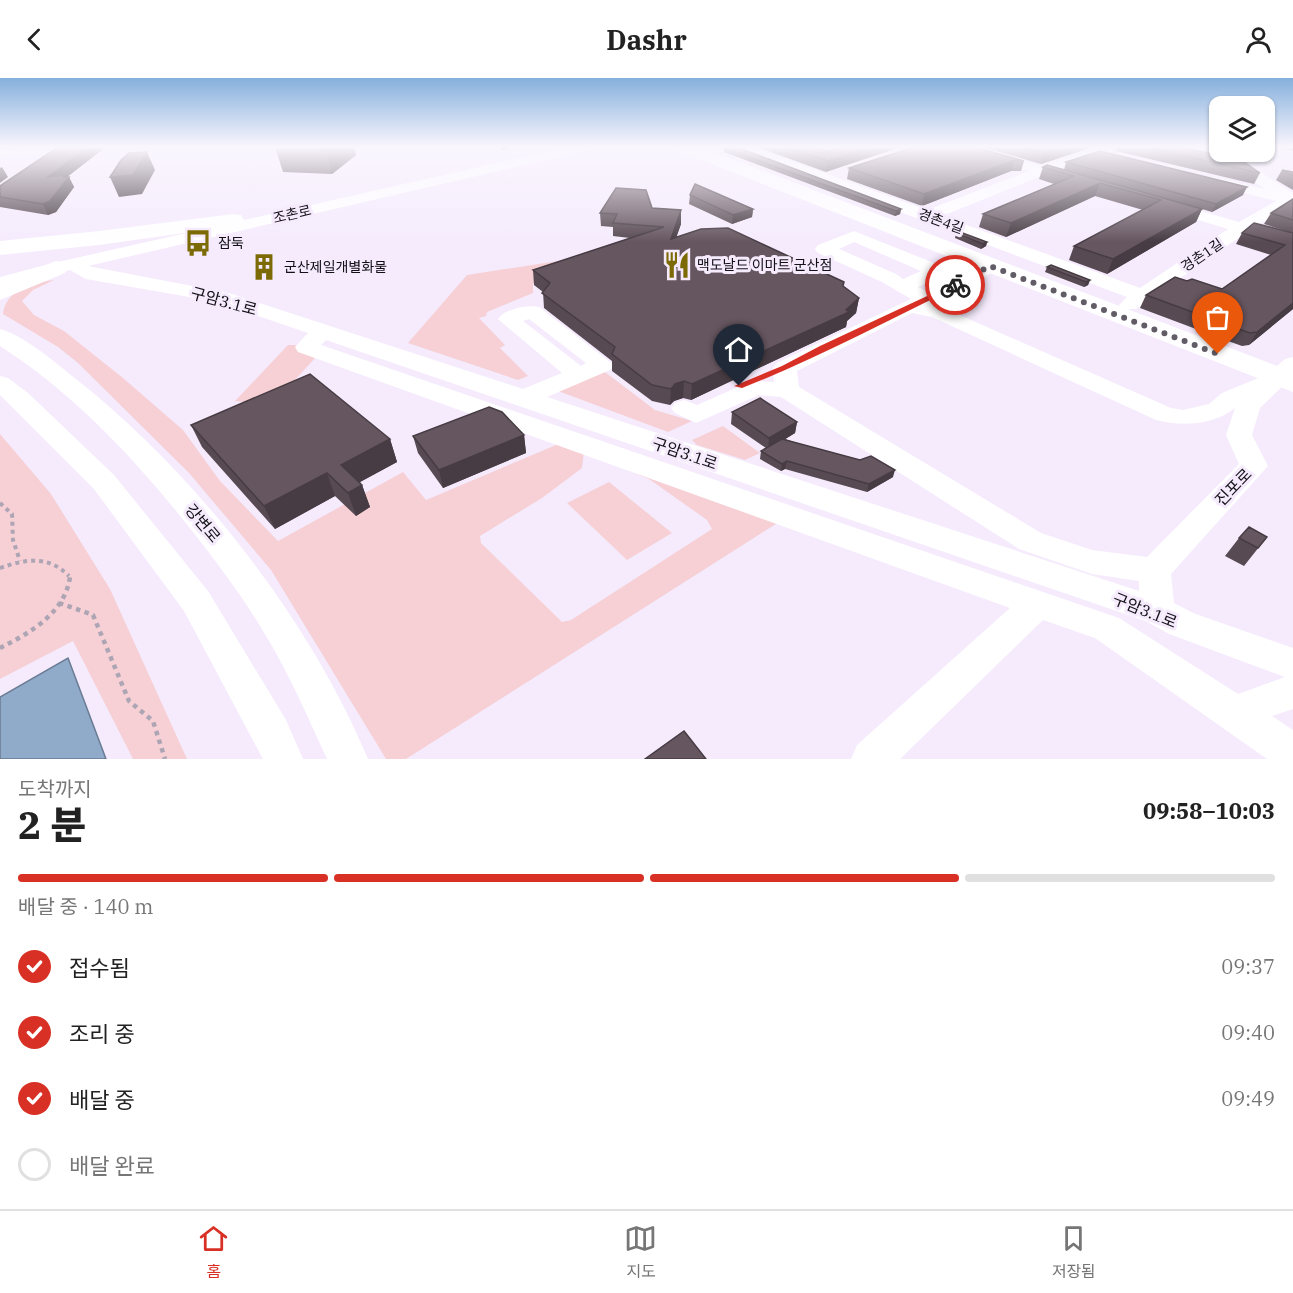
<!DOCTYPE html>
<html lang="ko">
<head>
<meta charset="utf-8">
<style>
	body { margin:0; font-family:"IBM Plex Serif","Noto Sans KR",serif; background:#f6f6f6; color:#222; height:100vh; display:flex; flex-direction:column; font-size:22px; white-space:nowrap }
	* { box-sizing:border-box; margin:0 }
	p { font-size:20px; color:#767676 }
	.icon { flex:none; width:33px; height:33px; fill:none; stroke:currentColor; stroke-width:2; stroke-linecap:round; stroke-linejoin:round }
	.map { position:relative; height:681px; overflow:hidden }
	.side { display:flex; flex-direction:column; background:#fff; flex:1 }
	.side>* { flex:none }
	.tools { position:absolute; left:1209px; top:18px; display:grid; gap:12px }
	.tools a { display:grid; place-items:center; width:66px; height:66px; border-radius:12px; background:#fff; box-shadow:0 2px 4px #0004; font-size:30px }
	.pin { position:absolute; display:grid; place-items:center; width:51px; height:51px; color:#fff; margin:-62px -26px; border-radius:50% 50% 50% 0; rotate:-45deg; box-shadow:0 0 6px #0007 }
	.pin .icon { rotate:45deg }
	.courier { position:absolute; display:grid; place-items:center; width:60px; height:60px; margin:-30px; border:4px solid #d93025; border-radius:50%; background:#fff; color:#222; box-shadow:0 2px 8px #0007 }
	.headline em { font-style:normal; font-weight:800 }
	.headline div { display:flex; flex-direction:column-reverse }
	.headline { display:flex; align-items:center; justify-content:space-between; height:102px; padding:0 18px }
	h1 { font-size:39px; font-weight:800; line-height:45px }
	.bar { display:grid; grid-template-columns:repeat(4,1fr); gap:9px 6px; align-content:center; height:72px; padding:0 18px }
	.bar i { height:8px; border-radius:4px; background:#e0e0e0 }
	.bar .selected { background:#d93025 }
	.bar p { grid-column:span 4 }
	ol { padding:0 18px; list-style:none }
	li { display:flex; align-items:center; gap:18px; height:66px }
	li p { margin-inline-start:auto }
	li .icon { padding:6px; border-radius:50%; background:#d93025; color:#fff; stroke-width:4 }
	li:last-child { color:#767676 }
	li i { width:33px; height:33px; border:3px solid #e0e0e0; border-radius:50% }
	header { display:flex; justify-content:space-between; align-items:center; height:78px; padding:0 18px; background:#fff; font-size:27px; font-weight:800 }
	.dock { display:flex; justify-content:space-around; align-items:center; height:84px; border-top:2px solid #e0e0e0; background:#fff; font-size:16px; color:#767676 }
	.dock a { display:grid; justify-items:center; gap:3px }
	.dock .selected { color:#d93025 }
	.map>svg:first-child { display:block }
	.green { fill:#f6d0d5 }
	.water { fill:#90aac9; stroke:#6a7c93; stroke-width:1.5 }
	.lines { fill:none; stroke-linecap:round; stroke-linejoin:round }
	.stream { stroke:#6a7c93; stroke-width:3 }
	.path-far1 { stroke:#ada5b4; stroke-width:4; stroke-dasharray:4 4; stroke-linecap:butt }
	.path { stroke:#ada5b4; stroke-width:4.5; stroke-dasharray:4.5 4.5; stroke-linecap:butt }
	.minor { fill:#fff; fill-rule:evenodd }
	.major { fill:#fff; fill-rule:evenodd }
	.wall { fill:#584a53 }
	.shaded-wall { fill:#473c43 }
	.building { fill:#665660; stroke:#473c43; stroke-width:1.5 }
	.route { fill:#d93025 }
	.done { stroke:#615c66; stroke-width:6; stroke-dasharray:0 10.8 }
	.labels { text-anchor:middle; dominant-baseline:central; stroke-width:6; stroke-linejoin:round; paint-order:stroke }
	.far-street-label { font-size:14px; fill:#120f15; stroke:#f5ebfd }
	.far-poi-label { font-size:14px; fill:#120f15; stroke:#f5ebfd; text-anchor:start }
	.street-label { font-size:16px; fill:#120f15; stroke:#f5ebfd }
</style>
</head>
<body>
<header><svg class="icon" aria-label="back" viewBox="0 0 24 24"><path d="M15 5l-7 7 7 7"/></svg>Dashr<svg class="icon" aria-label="person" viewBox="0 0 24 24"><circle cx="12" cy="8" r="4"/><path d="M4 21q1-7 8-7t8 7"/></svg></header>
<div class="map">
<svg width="1293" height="681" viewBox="0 0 1293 681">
	<rect width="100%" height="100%" fill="#f5ebfd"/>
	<!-- green -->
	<path class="green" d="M699,161L540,201L533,205V215L487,234L486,238L479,240L505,267L500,270L528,298L518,302L408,265L467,197Z
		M54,202L33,212L22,223L34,237L64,253L123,300L183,352L220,403L278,463L403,394L426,422L563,364L584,373L582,390L542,420L480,458L481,465L562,544L571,542L712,451L707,442L649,401L613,386L779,444L406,681H386L271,492L189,395L78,285L58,269L3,236C6,211 33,205 54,202Z
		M288,267H301L316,279L272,327L235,323Z
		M601,291L655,332L692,343L668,354L558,313Z
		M723,348L760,375L745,382L697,367L692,362Z
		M0,356L51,416L110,511L187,681H133L73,563L0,601Z
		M609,404L672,455L627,482L567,425Z"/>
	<!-- water -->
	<path class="water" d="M68,580L106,681H0V619Z"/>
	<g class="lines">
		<!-- stream -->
		<path class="stream" d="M0,71L35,69"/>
		<!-- path-far1 -->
		<path class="path-far1" d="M0,425L12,436L13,462L20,483
			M0,490C26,481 48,477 69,498"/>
		<!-- path -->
		<path class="path" d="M59,525L93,537L129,623L153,643L165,681
			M0,570C30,555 65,535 70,499L68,497"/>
		<!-- minor -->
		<path class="minor" d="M34,69H67L69,71L62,75L0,79V71Z
			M568,69H592L585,73L88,188L229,215L523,311L562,295L498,241C504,231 528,226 539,229L614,287L610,292L547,319L1139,513V503L1092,496L1019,471L781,319L759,317L696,345L675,335L671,330L675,325L684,322L697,327L747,305L756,303L774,304L773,290L777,285L911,221L882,204L818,175L815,171L818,167L854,153L944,189L946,193L944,197L918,209L929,214L983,184H997L999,188L997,192L933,227L946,231L1171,330L1183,332L1209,326L1222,315L1268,296L1285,281L1293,279V298L1260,330L1252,357L1268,388L1171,496L1174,525L1193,535L1293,570V631L1272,638L1293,652V681H1267L1095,560L1043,542L900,681H851L857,667L1010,530L298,274L295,269L308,255L218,224L86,201L70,192L0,211V199L49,186ZM854,164L921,193L903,201L896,196L839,171ZM912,235L932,239L1156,342C1181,349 1214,347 1235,330L1226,357L1239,386L1147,479L1092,472L1041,455L799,309L797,293ZM529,241L586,285L581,288L523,243ZM326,262L1146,543L1169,556L1285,599L1238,616L1119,540L321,267Z
			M706,69H726L724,72L700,79L693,75Z
			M733,69H752L927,132L1029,93L956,72L955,69H975L1042,88L1099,69H1117L1116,72L1057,92L1079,98L1081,101L1079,104L1074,105L1044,97L942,138L1140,210L1228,151L1161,131L1159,128L1161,125H1173L1239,144L1276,123L1208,106L1206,103L1208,100L1213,99L1265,111L1216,77L1214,74L1216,71L1229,74L1293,115V126L1247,154L1136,231H1122L1119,227L1127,219L735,72Z
			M0,251C25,258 56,285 76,301C196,396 309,540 368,681H327C308,640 290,597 266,558C245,522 219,487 193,454C137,383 76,317 0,268Z
			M0,298L8,300L28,315L114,397L208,513L286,642L303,681H263L184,533L94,411L0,317Z"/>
		<!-- major -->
		<path class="major" d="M670,69H697L706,71L1293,294V314L694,79L673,73Z
			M233,136L241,137L244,142L241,147L99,167L0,177V163L99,153Z
			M56,183L65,185L68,190L65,195L0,222V205Z"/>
	</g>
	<!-- wall -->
	<path class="wall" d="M58,69H102L103,71L67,99H69L74,109L56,134L48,137L0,129V108Z
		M275,69H354L356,77L332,96L283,94Z
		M757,69H815L827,73L841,69L826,94Z
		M914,69L1024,83L1021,93H1011L922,128L847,101L849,90Z
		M982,69H1092L1041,86Z
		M1117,69H1180L1260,95L1254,106L1116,73Z
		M1278,69H1293V73Z
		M724,70L901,131L900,136L895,138L724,74Z
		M1066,84L1243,117L1212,134L1202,131L1196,144L1107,196L1069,182L1074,168L1143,132L1095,118L1006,159L979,149L983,136L1054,106L1039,101L1043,89L1064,92Z
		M1282,92L1293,94V112L1276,102Z
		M690,117L753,131L752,139L732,146L689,126Z
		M1293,121V231L1249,267L1242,268L1228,263L1140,230L1146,217L1187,203L1222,211L1271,177L1236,166L1242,155L1289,154L1264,146L1271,135Z
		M652,130L681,132V146L676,159L844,209L859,220L856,235L847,243L846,249L691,322L683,320L674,323L670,327L652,323L612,293V283L544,230L543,214L534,207L533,192L630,160L613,158V149L601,148L600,135Z
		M956,155L987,164L986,168L981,171L955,160Z
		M1047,189L1090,202L1088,207L1084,209L1045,194Z
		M732,334L797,344L795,355L785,361L893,399L867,414L785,391L781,393L760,381L761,373L766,370L731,346Z
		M191,347L390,361L397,384L360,404L362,407L370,429L356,438L335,418L275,451L202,369Z
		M524,357L526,375L443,410L418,375L413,358Z
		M1267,459L1244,488L1225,478L1239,460Z"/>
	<!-- shaded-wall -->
	<path class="shaded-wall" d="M88,69H102L103,71L67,99H69L74,109L56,134L48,137L43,126L48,99Z
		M325,69H354L356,77L332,96Z
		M501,69H515L502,72Z
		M873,69H901L826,94L828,83Z
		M1065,69H1092L1041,86L1044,75Z
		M147,74L155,92L142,116L119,119L110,99Z
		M1015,82L1011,93L922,128L924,116Z
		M2,89L8,99L0,105V90Z
		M1100,105L1095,118L1006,159L1011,145Z
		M1247,109L1243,117L1212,134L1216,126Z
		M753,131L752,139L732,146L733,137Z
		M901,131L900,136L895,138L896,133Z
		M1202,131L1196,144L1107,196L1113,181Z
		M681,132V146L671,175V161Z
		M987,164L986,168L981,171L983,166Z
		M1090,202L1088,207L1084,209L1086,204Z
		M859,220L856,235L847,243L846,249L691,322L692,306L846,232Z
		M1293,225V231L1249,267L1257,254Z
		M684,303L683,320L674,323L670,327L671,311L675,306Z
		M797,344L795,355L768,372L769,360Z
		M524,357L526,375L443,410L439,392Z
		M390,361L397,384L349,410L341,387Z
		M787,383L785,391L781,393L782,386Z
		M895,392L893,399L867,414L869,406Z
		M327,395L335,418L275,451L264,428Z
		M362,407L370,429L356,438L348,415Z"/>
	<!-- building -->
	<path class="building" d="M58,69H88L48,99L66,97L64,99H69L50,123L43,126L0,119V108Z
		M727,69H737L901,131L896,133L724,70Z
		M786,69H815L827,73L841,69H873L828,83Z
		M914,69H975L1024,83L1015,82L924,116L849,90Z
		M1021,69H1065L1044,75Z
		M1146,69H1180L1241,82L1260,95Z
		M1100,73L1247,109L1216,126L1066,84Z
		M147,74L133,97L110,99L121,82L129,75Z
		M1047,87L1202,131L1113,181L1074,168L1161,122L1100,105L1011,145L983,136L1074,98L1043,89Z
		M1282,92L1293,94V98Z
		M695,106L753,131L733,137L690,117Z
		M616,110L646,112L652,130L681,132L671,161L701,151L728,150L844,204L843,208L859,220L846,232L849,234L692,306L684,303L675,306L671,311L652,307L612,276L615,269L542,215L550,205L533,192L664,149L613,145L617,136L600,135Z
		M1293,121V142L1271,135Z
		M1254,145L1293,155V225L1257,254L1250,255L1236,250L1146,217L1175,199L1187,203L1192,201L1222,211L1285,167L1242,155Z
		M960,154L987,164L983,166L956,155Z
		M1051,187L1090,202L1086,204L1047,189Z
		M310,296L390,361L341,387L362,407L348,415L327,395L264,428L191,347Z
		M760,320L797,344L769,360L732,334Z
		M489,329L502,334L524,357L439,392L413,358Z
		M782,361L860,382L871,378L895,392L869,406L787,383L782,386L761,373Z
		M1249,449L1267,459L1258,470L1239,460Z
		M684,653L706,681H645Z"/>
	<!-- sky -->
	<linearGradient id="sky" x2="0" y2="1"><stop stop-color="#85b0dc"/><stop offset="0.42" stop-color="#faf6fe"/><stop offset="1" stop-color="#faf6fe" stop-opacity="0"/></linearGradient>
	<rect width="1293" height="164" fill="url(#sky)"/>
	<!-- route -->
	<path class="route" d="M955,205L957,209C886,243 816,281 742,310L734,308L782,288L820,268Z"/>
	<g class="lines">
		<!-- done -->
		<path class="done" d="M955,207L990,188L1218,276"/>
	</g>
	<!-- icons -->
	<defs>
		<symbol id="bus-bare" viewBox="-9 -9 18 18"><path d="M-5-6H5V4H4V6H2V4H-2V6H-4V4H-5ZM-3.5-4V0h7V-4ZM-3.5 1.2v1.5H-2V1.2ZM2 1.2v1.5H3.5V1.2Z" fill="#7c6b04" stroke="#f5ebfd" stroke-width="2.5" paint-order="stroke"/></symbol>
		<symbol id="restaurant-bare" viewBox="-9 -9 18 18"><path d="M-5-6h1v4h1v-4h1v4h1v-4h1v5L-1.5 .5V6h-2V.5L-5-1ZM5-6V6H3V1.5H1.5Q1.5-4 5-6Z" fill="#7c6b04" stroke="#f5ebfd" stroke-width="2.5" paint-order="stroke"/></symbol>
		<symbol id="building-bare" viewBox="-9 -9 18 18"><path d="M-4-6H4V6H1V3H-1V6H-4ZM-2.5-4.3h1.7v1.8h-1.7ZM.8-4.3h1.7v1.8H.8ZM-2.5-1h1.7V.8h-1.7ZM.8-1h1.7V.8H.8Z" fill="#7c6b04" stroke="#f5ebfd" stroke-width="2.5" paint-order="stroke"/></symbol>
	</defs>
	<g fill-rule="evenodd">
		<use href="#bus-bare" x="179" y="146" width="38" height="38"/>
		<use href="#restaurant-bare" x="658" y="168" width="38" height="38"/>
		<use href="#building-bare" x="245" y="170" width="38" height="38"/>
	</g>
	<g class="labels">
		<!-- far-street labels -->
		<g class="far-street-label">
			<text transform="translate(292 136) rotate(-13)">조촌로</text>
			<text transform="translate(941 143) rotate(20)">경촌4길</text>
			<text transform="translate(1202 177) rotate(-34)">경촌1길</text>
		</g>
		<!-- far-poi labels -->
		<g class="far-poi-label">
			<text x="218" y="165">잠둑</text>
			<text x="697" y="187">맥도날드 이마트 군산점</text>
			<text x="284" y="189">군산제일개별화물</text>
		</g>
		<!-- street labels -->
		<g class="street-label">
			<text transform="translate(224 223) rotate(15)">구암3.1로</text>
			<text transform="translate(685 375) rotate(19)">구암3.1로</text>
			<text transform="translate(1233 409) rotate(-46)">진포로</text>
			<text transform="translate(203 445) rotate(50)">강변로</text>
			<text transform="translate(1145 532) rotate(22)">구암3.1로</text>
		</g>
	</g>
</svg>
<div class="tools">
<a><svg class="icon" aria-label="layers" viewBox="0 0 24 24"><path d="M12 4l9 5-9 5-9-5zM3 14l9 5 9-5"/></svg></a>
</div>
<div class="pin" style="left:1218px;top:276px;background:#ea580c"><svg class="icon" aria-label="bag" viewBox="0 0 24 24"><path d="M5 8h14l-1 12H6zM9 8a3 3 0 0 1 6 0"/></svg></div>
<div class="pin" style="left:739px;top:308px;background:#1f2937"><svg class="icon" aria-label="home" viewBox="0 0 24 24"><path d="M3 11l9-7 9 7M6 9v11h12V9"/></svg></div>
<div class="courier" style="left:955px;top:207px"><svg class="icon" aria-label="bike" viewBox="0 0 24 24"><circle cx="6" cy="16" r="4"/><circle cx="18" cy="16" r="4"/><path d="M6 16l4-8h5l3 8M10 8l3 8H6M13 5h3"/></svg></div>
</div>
<section class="side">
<div class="headline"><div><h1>2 분</h1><p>도착까지</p></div><em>09:58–10:03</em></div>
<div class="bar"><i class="selected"></i><i class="selected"></i><i class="selected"></i><i></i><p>배달 중 · 140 m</p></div>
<ol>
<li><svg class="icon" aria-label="check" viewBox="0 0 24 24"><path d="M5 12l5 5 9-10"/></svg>접수됨<p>09:37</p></li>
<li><svg class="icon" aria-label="check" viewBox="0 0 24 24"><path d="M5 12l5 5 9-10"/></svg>조리 중<p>09:40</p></li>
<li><svg class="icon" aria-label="check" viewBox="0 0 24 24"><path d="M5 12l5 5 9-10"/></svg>배달 중<p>09:49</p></li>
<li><i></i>배달 완료</li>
</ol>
</section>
<nav class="dock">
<a class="selected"><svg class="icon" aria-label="home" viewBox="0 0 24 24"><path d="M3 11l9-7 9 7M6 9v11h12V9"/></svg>홈</a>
<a><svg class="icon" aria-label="map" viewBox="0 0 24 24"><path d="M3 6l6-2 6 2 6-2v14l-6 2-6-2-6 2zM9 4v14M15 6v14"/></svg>지도</a>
<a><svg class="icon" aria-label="saved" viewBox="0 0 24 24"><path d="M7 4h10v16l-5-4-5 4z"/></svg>저장됨</a>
</nav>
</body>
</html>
